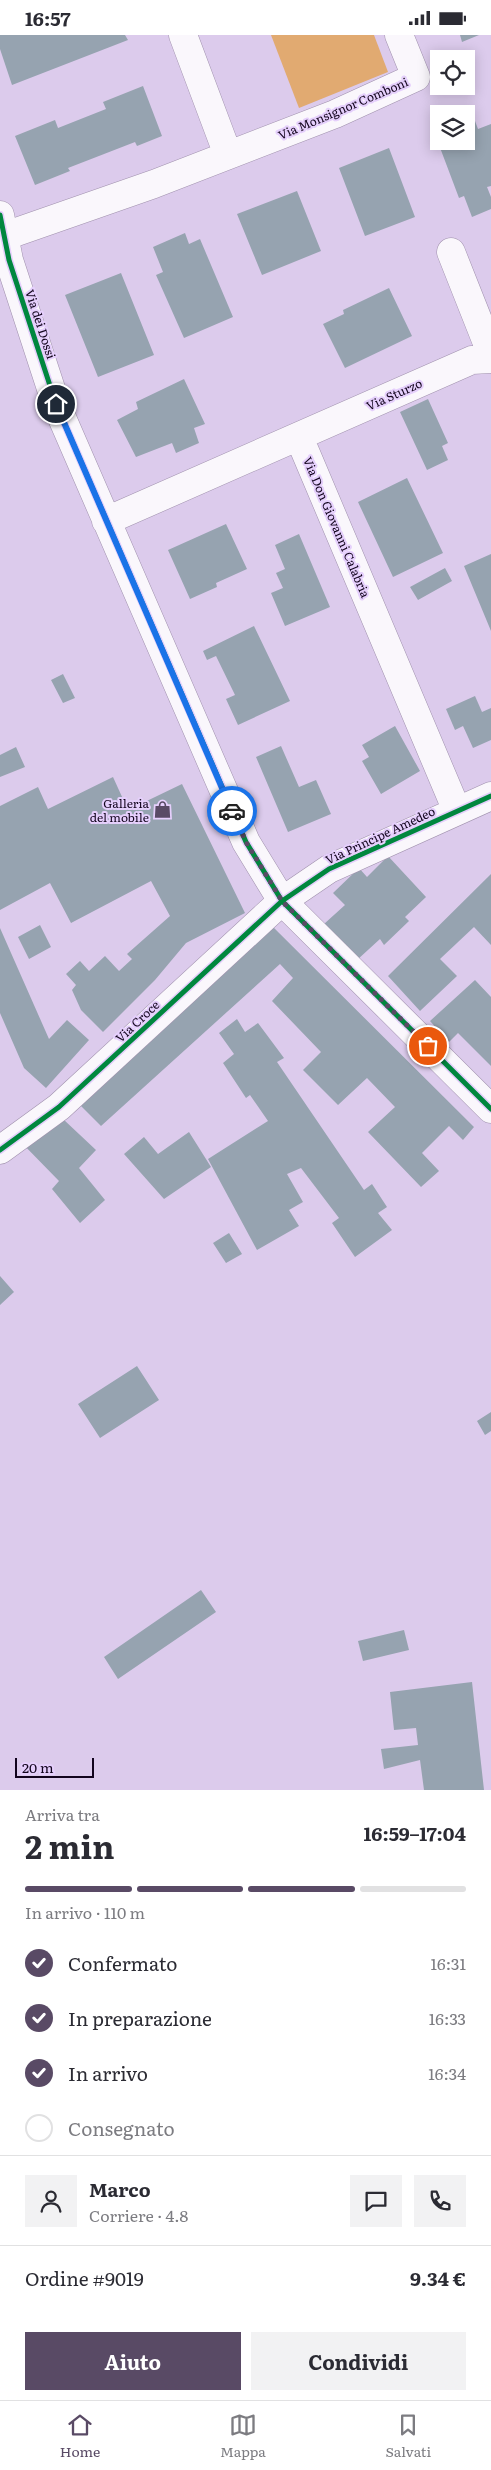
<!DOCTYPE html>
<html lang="it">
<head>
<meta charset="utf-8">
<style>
	body { margin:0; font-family:Literata,serif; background:#f2f2f3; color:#2b2b33; height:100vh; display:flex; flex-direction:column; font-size:19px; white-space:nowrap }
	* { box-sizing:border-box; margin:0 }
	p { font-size:16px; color:#7c7c81 }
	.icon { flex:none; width:28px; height:28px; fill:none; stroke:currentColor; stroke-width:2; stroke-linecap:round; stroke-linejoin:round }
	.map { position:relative; height:1755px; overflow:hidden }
	.sheet { display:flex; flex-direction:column; background:#fff; flex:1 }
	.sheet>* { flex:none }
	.tools { position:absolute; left:430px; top:15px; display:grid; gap:10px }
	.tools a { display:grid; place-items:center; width:45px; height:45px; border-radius:0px; background:#fff; box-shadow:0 2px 12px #0003; font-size:25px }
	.scale { position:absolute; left:15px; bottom:12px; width:79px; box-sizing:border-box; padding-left:5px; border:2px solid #12041d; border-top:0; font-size:14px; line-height:18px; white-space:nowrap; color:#12041d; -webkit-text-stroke:4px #e5cffc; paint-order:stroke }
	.pin { position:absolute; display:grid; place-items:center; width:42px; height:42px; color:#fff; margin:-21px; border:2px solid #fff; border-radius:50%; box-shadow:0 1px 5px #0007 }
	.courier { position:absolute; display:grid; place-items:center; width:50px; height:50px; margin:-25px; border:4px solid #1a73e8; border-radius:50%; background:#fff; color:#222; box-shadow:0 1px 6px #0007 }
	.headline em { font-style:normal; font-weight:700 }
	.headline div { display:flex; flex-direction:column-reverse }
	.headline { display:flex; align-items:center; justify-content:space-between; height:85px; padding:0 25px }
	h1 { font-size:32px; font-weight:700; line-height:38px }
	.bar { display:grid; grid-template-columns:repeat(4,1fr); gap:8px 5px; align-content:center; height:60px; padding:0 25px }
	.bar i { height:6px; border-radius:4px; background:#e1e1e2 }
	.bar .active { background:#594a65 }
	.bar p { grid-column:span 4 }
	.line { display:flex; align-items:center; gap:12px; padding:0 25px; border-top:1px solid #e1e1e2 }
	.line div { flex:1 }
	.round { display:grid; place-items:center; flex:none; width:52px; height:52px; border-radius:0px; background:#f2f2f3 }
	ol { padding:0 25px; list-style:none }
	li { display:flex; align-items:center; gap:15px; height:55px }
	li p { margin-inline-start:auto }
	li .icon { padding:5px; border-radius:50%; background:#594a65; color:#fff; stroke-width:4 }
	li:last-child { color:#7c7c81 }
	li i { width:28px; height:28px; border:2px solid #e1e1e2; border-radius:50% }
	.button { display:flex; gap:10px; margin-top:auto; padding:10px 25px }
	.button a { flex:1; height:58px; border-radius:0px; background:#594a65; color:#fff; font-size:20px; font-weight:700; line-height:58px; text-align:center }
	.button a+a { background:#f2f2f3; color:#2b2b33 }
	.status { display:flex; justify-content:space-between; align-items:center; height:35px; padding:0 25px; background:#fff; direction:ltr }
	.status svg { height:14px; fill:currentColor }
	.dock { display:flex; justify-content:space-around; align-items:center; height:70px; border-top:1px solid #e1e1e2; background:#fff; font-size:14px; color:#7c7c81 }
	.dock a { display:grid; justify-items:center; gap:2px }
	.dock .active { color:#594a65 }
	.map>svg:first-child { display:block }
	.green { fill:#e1aa71 }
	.building { fill:#96a3b0 }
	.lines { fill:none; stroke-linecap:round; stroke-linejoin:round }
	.minor-casing { stroke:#a091ad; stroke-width:29 }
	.minor { stroke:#faf7fc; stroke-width:28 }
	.cycleway-casing { stroke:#e5cffc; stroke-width:8 }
	.cycleway { stroke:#00873e; stroke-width:5 }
	.done { stroke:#594a65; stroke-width:5; stroke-dasharray:0 9 }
	.route { stroke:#1a73e8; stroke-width:6 }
	.labels { text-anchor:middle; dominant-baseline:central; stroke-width:4; stroke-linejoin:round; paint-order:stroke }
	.street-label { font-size:12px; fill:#12041d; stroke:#e5cffc }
	.poi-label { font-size:12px; fill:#12041d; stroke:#e5cffc; text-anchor:end }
</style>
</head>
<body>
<div class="status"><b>16:57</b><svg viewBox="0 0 49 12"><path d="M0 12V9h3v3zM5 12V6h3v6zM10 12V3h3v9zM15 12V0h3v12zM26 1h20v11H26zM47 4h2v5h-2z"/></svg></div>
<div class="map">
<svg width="491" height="1755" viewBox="0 0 491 1755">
	<rect width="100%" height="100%" fill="#dccbec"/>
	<!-- green -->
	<path class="green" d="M271,0H374L388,37L299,73Z"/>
	<!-- building -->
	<path class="building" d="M0,0H125L128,5L12,50L0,14Z
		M460,0H479L462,7Z
		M143,51L162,101L137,111L135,107L68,133L70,136L35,150L15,101L55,85L58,93L106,74L103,67Z
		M475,86L478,94L491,89V151L487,152L491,162V174L472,182L464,161L459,163L436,102L439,101V106H466V90Z
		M389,113L415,182L365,201L339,133Z
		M297,156L321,216L262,240L237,179Z
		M185,198L189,209L200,204L233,282L184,303L156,240L163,237L153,212Z
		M121,238L154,320L98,342L65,260Z
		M389,253L412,301L345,333L323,289L344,279L343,275Z
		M184,344L205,389L194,393L199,408L176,418L172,408L136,422L117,385L138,374L136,367Z
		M428,364L448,408L442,411L448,425L427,435L400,377Z
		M407,443L443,518L393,542L358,467Z
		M226,489L247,534L216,548L217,552L190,564L168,515Z
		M299,499L330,572L285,591L271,558L283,553L276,538L285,534L275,510Z
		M491,519V596L464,531Z
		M445,533L452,546L418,565L410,552Z
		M254,591L290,666L238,690L226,664L235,660L216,621L207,625L203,616Z
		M63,639L75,663L63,668L51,645Z
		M475,661L482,677L491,673V705L473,713L463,691L455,695L446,674Z
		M395,691L420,736L381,759L362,726L369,722L362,710Z
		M281,711L299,752L316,745L331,779L288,797L256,722Z
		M16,712L25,732L0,742V720Z
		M113,742L128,775L182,749L245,878L186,908L155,945L103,997L81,975L72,955L76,950L66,939L80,926L89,936L105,921L119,936L132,924L127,919L170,881L151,846L71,888L50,848L0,875V771L38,752L48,774Z
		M388,821L426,862L405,882L409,886L384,910L380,904L357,925L324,889L345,870L333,858L359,833L367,842Z
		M491,839V910L474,892L440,924L457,941L420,976L388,941Z
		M267,886L474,1092L463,1105L449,1091L422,1118L439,1136L421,1152L368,1097L395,1072L367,1043L338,1070L303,1035L321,1017L272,966L293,943L280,929L101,1091L72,1062Z
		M40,890L51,912L29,924L18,902Z
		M0,893L49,1004L67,985L89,1005L46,1053L24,1033L0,978Z
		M475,945L491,962V1031L458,998L449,1007L430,986Z
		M237,984L245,997L258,988L284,1023L277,1027L364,1155L372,1149L387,1172L378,1178L392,1195L355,1222L332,1188L339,1183L301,1133L287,1139L303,1167L289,1175L299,1191L257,1215L208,1124L268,1086L250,1060L246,1063L223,1028L234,1019L219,998Z
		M63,1084L96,1115L79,1133L105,1165L80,1188L52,1154L59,1146L17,1103Z
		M189,1097L211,1132L164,1164L124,1119L144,1102L158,1119Z
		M229,1198L242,1219L226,1228L213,1208Z
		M0,1241L14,1257L0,1270Z
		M137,1331L159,1365L100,1403L78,1369Z
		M491,1377V1396L485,1400L477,1386Z
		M201,1555L216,1577L118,1644L104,1622Z
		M404,1595L409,1615L363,1626L358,1606Z
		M472,1647L484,1755H424L420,1725L384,1734L381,1714L418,1710L416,1693L394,1695L390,1657Z"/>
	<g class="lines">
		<defs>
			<path id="minor" d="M183,0L228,120
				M0,180L9,225L56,369L246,807L282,866L491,1074
				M5,201L154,149L335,79L416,42L399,0
				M451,217L491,318
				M299,402L457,776
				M106,486L472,325L491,324
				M0,1115L59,1072L282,866L329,834L491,761"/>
		</defs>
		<!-- minor casing -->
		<use href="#minor" class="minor-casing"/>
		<!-- minor -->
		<use href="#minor" class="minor"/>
		<defs>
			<path id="cycleway" d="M0,180L9,225L56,369L246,807L282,866L491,1074
				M0,1115L59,1072L282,866L329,834L491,761"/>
		</defs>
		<!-- cycleway casing -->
		<use href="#cycleway" class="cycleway-casing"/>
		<!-- cycleway -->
		<use href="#cycleway" class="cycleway"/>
	</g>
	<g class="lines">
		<!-- done -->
		<path class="done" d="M232,776L246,807L282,866L428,1011"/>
		<!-- route -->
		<path class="route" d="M56,369L232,776"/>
	</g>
	<!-- icons -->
	<defs>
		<symbol id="shop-bare" viewBox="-9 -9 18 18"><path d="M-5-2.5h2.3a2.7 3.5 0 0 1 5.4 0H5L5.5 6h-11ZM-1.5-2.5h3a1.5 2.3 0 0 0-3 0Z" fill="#594a65" stroke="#e5cffc" stroke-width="2.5" paint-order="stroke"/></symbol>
	</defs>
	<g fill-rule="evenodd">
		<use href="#shop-bare" x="150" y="762" width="25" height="25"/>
	</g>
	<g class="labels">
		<!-- street labels -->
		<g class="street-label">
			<text transform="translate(343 73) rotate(-23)">Via Monsignor Comboni</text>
			<text transform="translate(41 289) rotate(72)">Via dei Dossi</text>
			<text transform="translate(394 359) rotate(-24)">Via Sturzo</text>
			<text transform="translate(337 492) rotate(67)">Via Don Giovanni Calabria</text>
			<text transform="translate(380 800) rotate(-25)">Via Principe Amedeo</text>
			<text transform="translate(137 986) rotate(-43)">Via Croce</text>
		</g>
		<!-- poi labels -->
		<g class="poi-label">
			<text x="149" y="768">Galleria<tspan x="149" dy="14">del mobile</tspan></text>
		</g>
	</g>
</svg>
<div class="tools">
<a><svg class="icon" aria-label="locate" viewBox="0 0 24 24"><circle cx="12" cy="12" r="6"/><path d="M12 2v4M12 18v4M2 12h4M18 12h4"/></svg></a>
<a><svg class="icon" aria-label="layers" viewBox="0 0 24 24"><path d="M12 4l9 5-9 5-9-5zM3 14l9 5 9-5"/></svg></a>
</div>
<div class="scale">20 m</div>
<div class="pin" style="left:428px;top:1011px;background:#ea580c"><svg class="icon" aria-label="bag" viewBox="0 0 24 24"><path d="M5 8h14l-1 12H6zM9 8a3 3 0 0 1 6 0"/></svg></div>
<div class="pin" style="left:56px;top:369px;background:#1f2937"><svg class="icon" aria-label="home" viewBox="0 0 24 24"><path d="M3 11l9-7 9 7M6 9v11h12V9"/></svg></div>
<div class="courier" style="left:232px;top:776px"><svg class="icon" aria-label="car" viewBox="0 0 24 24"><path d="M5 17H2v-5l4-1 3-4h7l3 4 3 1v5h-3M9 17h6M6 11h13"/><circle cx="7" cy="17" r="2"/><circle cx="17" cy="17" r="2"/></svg></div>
</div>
<section class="sheet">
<div class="headline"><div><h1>2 min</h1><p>Arriva tra</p></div><em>16:59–17:04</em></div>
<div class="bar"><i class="active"></i><i class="active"></i><i class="active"></i><i></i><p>In arrivo · 110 m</p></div>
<ol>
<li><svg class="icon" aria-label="check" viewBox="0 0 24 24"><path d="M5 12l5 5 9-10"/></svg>Confermato<p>16:31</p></li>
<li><svg class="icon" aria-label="check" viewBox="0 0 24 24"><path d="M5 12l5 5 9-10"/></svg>In preparazione<p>16:33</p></li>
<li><svg class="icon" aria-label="check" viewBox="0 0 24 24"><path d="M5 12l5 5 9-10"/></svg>In arrivo<p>16:34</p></li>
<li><i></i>Consegnato</li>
</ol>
<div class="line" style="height:90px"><a class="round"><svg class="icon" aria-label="person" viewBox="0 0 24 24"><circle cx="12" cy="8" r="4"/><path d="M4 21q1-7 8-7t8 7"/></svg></a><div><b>Marco</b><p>Corriere · 4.8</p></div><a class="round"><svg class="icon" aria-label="chat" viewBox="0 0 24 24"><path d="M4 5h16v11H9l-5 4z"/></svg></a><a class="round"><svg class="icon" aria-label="phone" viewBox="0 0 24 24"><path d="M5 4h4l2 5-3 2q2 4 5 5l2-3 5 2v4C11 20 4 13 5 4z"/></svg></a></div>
<div class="line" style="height:65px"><div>Ordine #9019</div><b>9.34 €</b></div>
<div class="button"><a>Aiuto</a><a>Condividi</a></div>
</section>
<nav class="dock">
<a class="active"><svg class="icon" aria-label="home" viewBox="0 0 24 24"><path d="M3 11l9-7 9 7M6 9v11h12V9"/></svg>Home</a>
<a><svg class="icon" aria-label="map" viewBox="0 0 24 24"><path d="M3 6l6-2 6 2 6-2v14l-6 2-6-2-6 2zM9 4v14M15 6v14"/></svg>Mappa</a>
<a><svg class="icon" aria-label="saved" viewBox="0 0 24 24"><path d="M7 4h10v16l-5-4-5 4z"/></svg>Salvati</a>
</nav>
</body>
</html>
